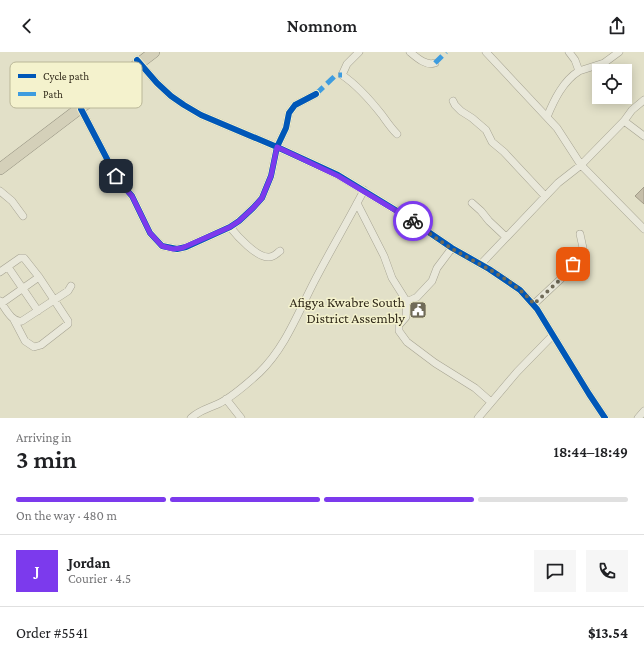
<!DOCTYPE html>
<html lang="en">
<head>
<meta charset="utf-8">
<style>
	body { margin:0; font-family:"Crimson Pro",serif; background:#f6f6f6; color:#202124; height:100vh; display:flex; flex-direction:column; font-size:15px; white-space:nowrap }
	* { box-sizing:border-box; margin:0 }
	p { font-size:13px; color:#757577 }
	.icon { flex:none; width:22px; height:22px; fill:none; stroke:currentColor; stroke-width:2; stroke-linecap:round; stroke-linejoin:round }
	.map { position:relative; height:366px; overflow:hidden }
	.details { display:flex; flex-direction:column; background:#fff; flex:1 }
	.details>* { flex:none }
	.buttons { position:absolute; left:592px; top:12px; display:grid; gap:8px }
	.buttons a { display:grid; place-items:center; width:40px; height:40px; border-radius:0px; background:#fff; box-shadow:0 2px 10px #0003; font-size:20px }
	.pin { position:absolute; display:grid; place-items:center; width:34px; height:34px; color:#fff; margin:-17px; border-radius:8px; box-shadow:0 2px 6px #0006 }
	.courier { position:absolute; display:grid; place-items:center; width:40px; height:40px; margin:-20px; border:3px solid #7c3aed; border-radius:50%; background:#fff; color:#222; box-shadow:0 1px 5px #0007 }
	.overview em { font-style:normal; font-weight:600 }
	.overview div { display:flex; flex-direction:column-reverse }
	.overview { display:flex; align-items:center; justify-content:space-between; height:68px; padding:0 16px }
	h1 { font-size:26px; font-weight:600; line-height:30px }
	.bar { display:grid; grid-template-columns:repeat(4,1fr); gap:6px 4px; align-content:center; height:48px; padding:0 16px }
	.bar i { height:5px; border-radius:3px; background:#e0e0e0 }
	.bar .active { background:#7c3aed }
	.bar p { grid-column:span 4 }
	.line { display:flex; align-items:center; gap:10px; padding:0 16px; border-top:1px solid #e0e0e0 }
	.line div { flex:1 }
	.round { display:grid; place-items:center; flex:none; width:42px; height:42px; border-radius:0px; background:#f6f6f6 }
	header { display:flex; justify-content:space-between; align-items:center; height:52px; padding:0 16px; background:#fff; font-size:18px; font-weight:600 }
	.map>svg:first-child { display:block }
	.building { fill:#c5bea9; stroke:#a19b88 }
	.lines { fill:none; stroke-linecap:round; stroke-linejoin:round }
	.minor-casing { stroke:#a6a392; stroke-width:8 }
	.highway-casing { stroke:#8c8979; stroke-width:12 }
	.minor { stroke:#e9e8da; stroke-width:7 }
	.highway { stroke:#d4d0b9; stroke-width:11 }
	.quiet { stroke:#3e9cdf; stroke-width:5; stroke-dasharray:10 5; stroke-linecap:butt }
	.cycleway-casing { stroke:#f4f2cd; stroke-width:8 }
	.cycleway { stroke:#0057b8; stroke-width:6 }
	.done { stroke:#706b58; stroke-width:4; stroke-dasharray:0 7.2 }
	.route { stroke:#7c3aed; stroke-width:5 }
	.labels { text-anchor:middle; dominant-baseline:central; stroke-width:3; stroke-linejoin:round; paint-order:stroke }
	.poi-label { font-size:14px; fill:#332c1c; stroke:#f4f2cd; text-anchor:end }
	.key { fill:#f4f2cd; stroke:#bab798; stroke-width:1 }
	.key-label { font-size:11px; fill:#332c1c }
</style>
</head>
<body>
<header><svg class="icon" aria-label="back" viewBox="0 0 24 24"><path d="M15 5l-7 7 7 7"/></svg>Nomnom<svg class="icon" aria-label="share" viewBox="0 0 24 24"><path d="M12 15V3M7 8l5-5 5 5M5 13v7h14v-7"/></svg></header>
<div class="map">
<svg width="644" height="366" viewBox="0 0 644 366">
	<rect width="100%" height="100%" fill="#e2e0c8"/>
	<!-- building -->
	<path class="building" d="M644,135V152L635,144Z"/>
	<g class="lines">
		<defs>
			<path id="minor" d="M359,0L347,12L342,23C357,33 371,49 382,63C387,70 391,76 397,82
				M410,0C417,6 426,14 435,11
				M486,0L557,76L581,113L644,177
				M137,8L157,31L171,44L184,53L201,63L277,95L338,123L402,162L452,196L489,217L520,238L537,257L589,342L605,366
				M579,19L604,11L619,0
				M87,29L98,43
				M453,49L455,53L461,59L472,66L486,78L492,90L504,100L545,144
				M81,57L118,128L132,144L150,181L162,194L177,197L186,195L230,175L239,169L253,156L262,146L271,124L277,95L286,76L289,61L295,53L316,42
				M547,65C554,48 563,29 579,19L575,8L569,0
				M624,69L644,84
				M0,139L12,149L23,164
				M357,151L384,204L392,226L407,250L417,245L432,229L437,216L452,196
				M472,151L481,159L489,169L506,185
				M230,175C237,184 257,206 269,205C274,205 277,201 280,199
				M481,212L558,131L581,113L624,69L632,58L644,48
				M8,215L38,259
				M0,220L20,206H24L39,225L68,269V272L41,293L34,295L25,289L14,268
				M0,249C5,256 12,271 22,269L68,239L71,234
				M407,250L406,265L399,273V279L407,290L435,311L475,336L491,350
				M2,251L39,225
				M534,252L565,223L582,201L583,196L580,182
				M226,347L241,366
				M191,366C200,358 207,357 218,352C231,346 248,331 259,321C285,296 298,261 314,230C330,199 348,169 364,138
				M478,366L517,320L553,283
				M638,366L644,359"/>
			<path id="highway" d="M0,117L154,0"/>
		</defs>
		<!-- minor casing -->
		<use href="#minor" class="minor-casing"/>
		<!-- highway casing -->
		<use href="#highway" class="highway-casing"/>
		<!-- minor -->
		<use href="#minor" class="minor"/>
		<!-- highway -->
		<use href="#highway" class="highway"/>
		<!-- quiet -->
		<path class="quiet" d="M435,11L446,0
			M316,42L336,23H342"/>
		<defs>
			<path id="cycleway" d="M137,8L157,31L171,44L184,53L201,63L277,95L338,123L402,162L452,196L489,217L520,238L537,257L589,342L605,366
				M81,57L118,128L132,144L150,181L162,194L177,197L186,195L230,175L239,169L253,156L262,146L271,124L277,95L286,76L289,61L295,53L316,42"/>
		</defs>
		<!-- cycleway casing -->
		<use href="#cycleway" class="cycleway-casing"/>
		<!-- cycleway -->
		<use href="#cycleway" class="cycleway"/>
	</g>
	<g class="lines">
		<!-- done -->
		<path class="done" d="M413,169C425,178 438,188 451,196C479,213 512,226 534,252L565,223L573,212"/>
		<!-- route -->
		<path class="route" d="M116,124L119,130L132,144L150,181L162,194L173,197L182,196L230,175L239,169L253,156L262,146L271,124L277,95L338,124L413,169"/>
	</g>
	<!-- icons -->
	<defs>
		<symbol id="civic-square" viewBox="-11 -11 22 22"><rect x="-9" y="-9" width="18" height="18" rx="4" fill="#706b58" stroke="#f4f2cd"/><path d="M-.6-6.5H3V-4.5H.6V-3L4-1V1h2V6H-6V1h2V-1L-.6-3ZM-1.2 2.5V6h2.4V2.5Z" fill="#fff"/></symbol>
	</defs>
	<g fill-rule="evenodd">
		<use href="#civic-square" x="408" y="248" width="20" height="20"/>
	</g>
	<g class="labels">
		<!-- poi labels -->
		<g class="poi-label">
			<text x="405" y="250">Afigya Kwabre South<tspan x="405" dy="16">District Assembly</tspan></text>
		</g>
	</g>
	<!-- legend -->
	<rect x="10" y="10" width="132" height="46" rx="6" class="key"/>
	<rect x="18" y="22" width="18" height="4" fill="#0057b8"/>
	<rect x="18" y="40" width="18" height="4" fill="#3e9cdf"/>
	<g class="key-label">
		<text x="43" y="28">Cycle path</text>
		<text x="43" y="46">Path</text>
	</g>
</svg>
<div class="buttons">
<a><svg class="icon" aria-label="locate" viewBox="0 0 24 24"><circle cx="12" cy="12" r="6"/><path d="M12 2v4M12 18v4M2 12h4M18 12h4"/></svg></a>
</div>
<div class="pin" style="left:573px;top:212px;background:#ea580c"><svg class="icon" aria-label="bag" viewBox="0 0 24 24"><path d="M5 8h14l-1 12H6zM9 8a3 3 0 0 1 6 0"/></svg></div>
<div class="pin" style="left:116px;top:124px;background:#1f2937"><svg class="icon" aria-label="home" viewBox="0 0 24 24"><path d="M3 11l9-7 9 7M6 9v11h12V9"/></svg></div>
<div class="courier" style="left:413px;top:169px"><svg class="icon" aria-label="bike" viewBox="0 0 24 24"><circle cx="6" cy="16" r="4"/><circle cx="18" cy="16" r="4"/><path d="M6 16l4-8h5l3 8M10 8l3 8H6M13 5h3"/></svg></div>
</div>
<section class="details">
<div class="overview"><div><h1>3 min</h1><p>Arriving in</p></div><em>18:44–18:49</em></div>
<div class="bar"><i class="active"></i><i class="active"></i><i class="active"></i><i></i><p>On the way · 480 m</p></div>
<div class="line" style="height:72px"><b class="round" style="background:#7c3aed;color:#fff">J</b><div><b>Jordan</b><p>Courier · 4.5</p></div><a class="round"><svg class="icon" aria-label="chat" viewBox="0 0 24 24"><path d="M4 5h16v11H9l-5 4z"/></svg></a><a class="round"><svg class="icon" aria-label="phone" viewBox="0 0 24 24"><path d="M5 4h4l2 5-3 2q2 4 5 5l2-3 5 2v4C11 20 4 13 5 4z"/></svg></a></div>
<div class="line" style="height:52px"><div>Order #5541</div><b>$13.54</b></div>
</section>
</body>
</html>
